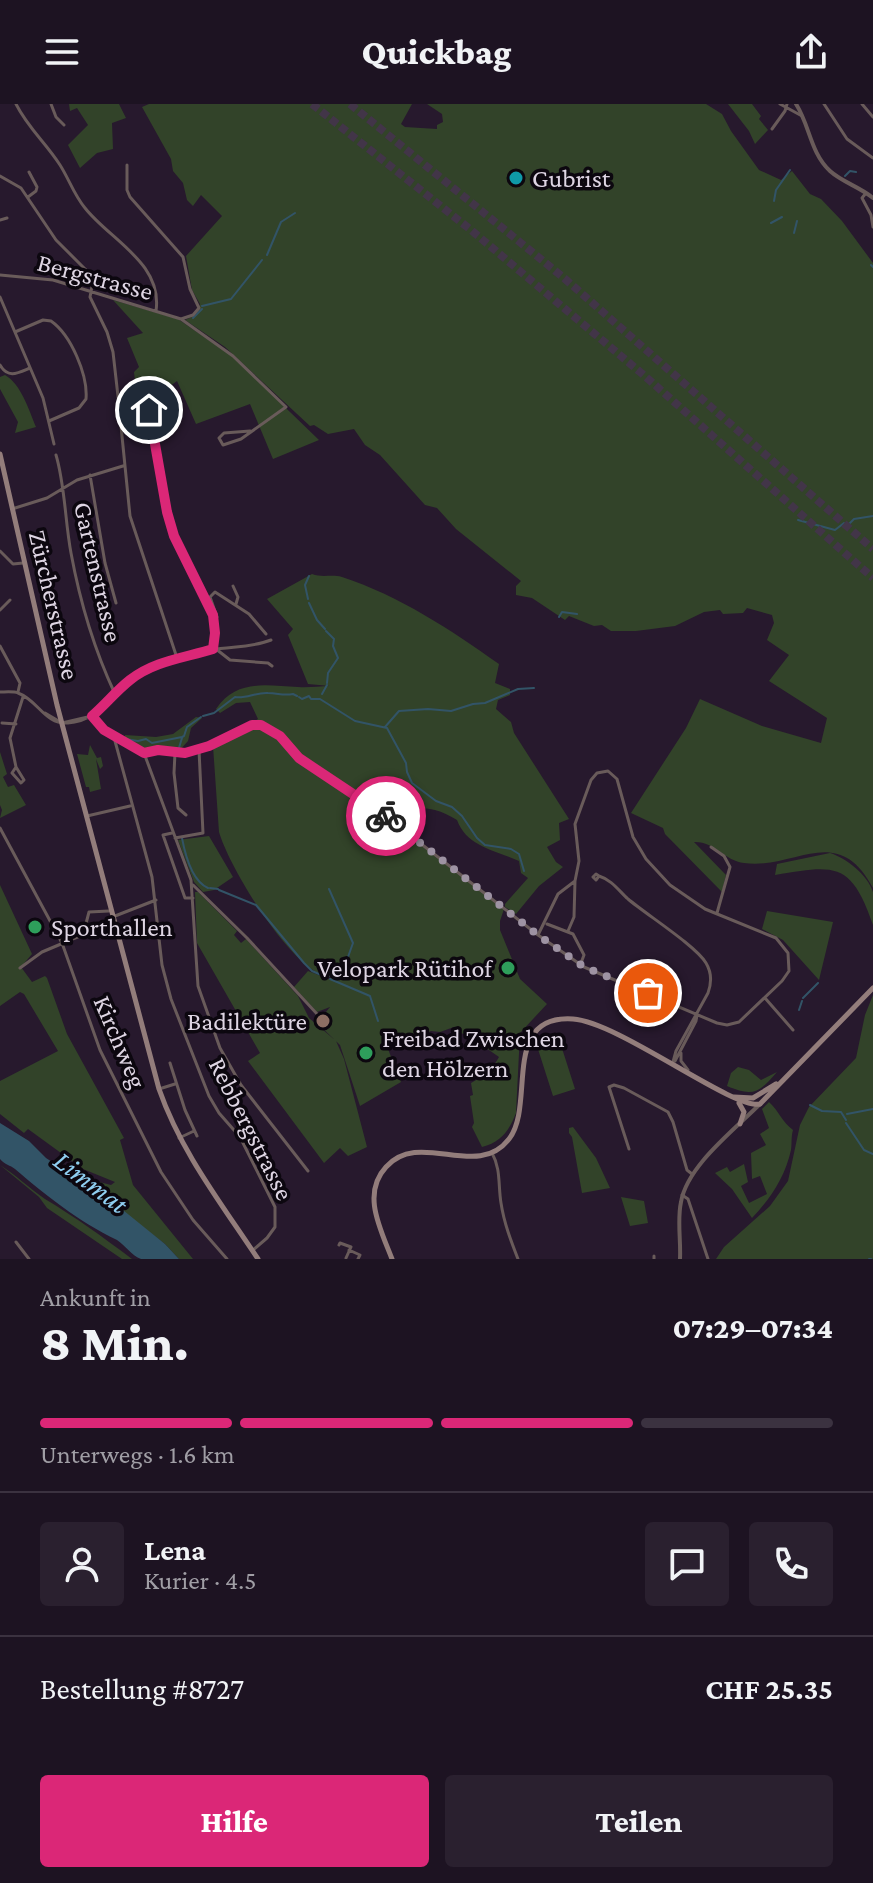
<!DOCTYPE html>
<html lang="de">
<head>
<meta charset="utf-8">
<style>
	body { margin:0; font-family:"Crimson Pro",serif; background:#2a202f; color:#f1f3f6; height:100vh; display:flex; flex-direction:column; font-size:30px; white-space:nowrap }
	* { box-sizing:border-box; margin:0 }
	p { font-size:26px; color:#a09ea5 }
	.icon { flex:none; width:44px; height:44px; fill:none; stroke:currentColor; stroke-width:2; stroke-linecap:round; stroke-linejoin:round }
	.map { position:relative; height:1155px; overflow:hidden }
	.sheet { display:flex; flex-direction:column; background:#1d1322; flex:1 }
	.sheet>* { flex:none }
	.pin { position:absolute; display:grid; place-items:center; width:68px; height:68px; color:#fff; margin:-34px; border:4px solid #fff; border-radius:50%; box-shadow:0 2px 8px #0007 }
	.courier { position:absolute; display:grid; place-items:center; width:80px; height:80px; margin:-40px; border:6px solid #db2777; border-radius:50%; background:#fff; color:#222; box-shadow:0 2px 10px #0007 }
	.summary em { font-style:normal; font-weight:800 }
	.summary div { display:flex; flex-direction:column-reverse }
	.summary { display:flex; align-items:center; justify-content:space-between; height:136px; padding:0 40px }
	h1 { font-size:52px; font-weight:800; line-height:60px }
	.bar { display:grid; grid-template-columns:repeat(4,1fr); gap:12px 8px; align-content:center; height:96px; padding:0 40px }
	.bar i { height:10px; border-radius:6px; background:#3b3240 }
	.bar .current { background:#db2777 }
	.bar p { grid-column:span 4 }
	.line { display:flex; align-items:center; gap:20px; padding:0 40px; border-top:2px solid #3b3240 }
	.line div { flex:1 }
	.round { display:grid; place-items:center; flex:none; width:84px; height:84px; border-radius:8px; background:#2a202f }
	.action { display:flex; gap:16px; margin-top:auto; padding:16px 40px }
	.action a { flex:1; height:92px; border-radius:8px; background:#db2777; color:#fff; font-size:32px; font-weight:800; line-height:92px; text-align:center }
	.action a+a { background:#2a202f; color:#f1f3f6 }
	header { display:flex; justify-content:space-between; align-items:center; height:104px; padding:0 40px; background:#1d1322; font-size:36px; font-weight:800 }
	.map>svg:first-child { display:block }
	.green { fill:#324329 }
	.water { fill:#325467 }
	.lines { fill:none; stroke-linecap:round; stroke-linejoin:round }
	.stream { stroke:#325467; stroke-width:2 }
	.motorway-tunnel { stroke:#423548; stroke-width:8; stroke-dasharray:8 4; stroke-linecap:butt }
	.minor { stroke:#695b5a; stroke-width:3 }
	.tertiary { stroke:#695b5a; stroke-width:4 }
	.secondary { stroke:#937d7b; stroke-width:5 }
	.done { stroke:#9e93a3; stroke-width:8; stroke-dasharray:0 14.4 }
	.route { stroke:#db2777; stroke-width:10 }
	.culture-dot { fill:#0f9aa8; stroke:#0c070f; stroke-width:3 }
	.leisure-dot { fill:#2e9e5b; stroke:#0c070f; stroke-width:3 }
	.education-dot { fill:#8d6e63; stroke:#0c070f; stroke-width:3 }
	.labels { text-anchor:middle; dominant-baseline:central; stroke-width:7; stroke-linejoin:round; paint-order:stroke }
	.poi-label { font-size:26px; fill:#ded5e3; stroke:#0c070f; text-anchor:start }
	.street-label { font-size:26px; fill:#ded5e3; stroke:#0c070f }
	.water-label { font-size:28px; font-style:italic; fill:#8fcef1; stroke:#0c070f }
</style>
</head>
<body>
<header><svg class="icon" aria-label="menu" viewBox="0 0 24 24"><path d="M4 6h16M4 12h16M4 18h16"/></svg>Quickbag<svg class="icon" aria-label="share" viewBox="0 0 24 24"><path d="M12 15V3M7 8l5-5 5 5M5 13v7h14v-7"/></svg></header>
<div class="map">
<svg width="873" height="1155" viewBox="0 0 873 1155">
	<rect width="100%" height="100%" fill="#27192d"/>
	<!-- green -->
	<path class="green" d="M69,0H119L126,14L112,19L113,45L97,49L80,64L68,41L88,21L77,4L70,7Z
		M149,0H412L401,20L405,23L437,25V21L443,18L442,10L427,0H706L722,10L731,27L759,66L781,76L792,67L810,90L821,95L842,117L873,159V784C837,717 796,766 744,759C725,757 714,737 694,738L726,771L722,788L665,730L663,724L631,709L686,624L700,595L762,622L821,639L827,614L769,577L789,551L767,536L774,519L772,511L747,504L743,509L723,510L720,506L704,508L675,522L636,527H611L602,521L594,522L569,512L565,516L532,494L516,491V482L521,477L456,425L437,404L425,401L380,351L365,341L354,325L328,330L314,321L310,322L225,243L185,216L196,211L200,200L192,186L186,152L222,112L201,91L193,102L187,96L183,79L173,67L171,55L142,3Z
		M728,0H752L761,12L759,15L768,26L755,40L749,27Z
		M113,196L178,215L191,224L231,251L319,336L273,355L250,300L196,320L177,277L166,285L167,292L138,304L134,268L139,263L127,234L143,229Z
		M5,271C21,280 29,306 36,323L15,329L18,318L0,285V273Z
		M312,470C322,474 332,470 342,473C400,492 451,526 499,560L495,579L510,585V591L498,596L496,605L511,618L514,629L569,715L559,719L560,736L547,743L556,758L563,763L539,782L516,810L505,803V800L528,774L521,769L519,757C495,746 467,743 457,716C421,693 405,712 372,701L504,805L500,817V826L520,875L547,900L520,929L516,1009C509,1027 501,1038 482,1043L472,1023L474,1019L470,992L473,991L471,979L490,968L499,953L466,930L458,929L454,923L440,928L431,927L388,945L401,978L360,1002L340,941L314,916L319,913L321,914L330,903L317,908L294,883L308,867L329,875L361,856L329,873C292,868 229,763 219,728L213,642L258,615L250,598L236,599L220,609L216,605C237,574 267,582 298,583C308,584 319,582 330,582L308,580L288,531L293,525L267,495Z
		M196,613L202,614L191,624L188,637L178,648L162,645L141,646L125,635V631L156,633L173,630Z
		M90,641L97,654L101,653L103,662L100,665L96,655L101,685L90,688L89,683H86L77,650L88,651Z
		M0,648L7,670L3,673L8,683L14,681L26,701L0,714L2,706L0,701Z
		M209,732L233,773L214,786L203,788L194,778L178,736Z
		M830,749C846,754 868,771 873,788C873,797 873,811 873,821C851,757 835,761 775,771L777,760Z
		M0,781L32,850L21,863L32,878L45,872L47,874L67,930L124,1034L120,1036L133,1081L193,1155H179L165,1140L123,1108L121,1106L123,1100L88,1075L111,1081L115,1078L83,1065L28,1025L24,1029L0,1010V977L58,947L24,890L20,888L0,902Z
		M195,788H198L237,827L234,831L241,839L246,835L298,892L309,914L336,937L344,955L367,1043L348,1052L340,1044L324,1059L248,957L260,949L197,839Z
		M767,807L833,818L819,876L783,836L762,825Z
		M873,891V1155H716L724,1143L770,1102L788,1077L800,1021L809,1003L856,954L865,911Z
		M559,935L575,985L553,992L537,942Z
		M738,963L749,966L761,976L777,968C759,989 753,993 727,982L731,969Z
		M769,998C779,1007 782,1018 793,1026C791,1033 792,1039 791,1046C785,1073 771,1094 752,1114L732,1085L715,1069L727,1063L730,1068L744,1060L748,1078L741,1082L749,1099L767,1090L760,1072L752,1075L751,1049L766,1041L760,1030L769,1024L762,1005Z
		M573,1023L596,1054L610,1084L582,1089L572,1033L569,1029V1024Z
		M0,1061C16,1071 29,1084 45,1095C75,1113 103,1133 132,1155H122L47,1104L39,1093Z
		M621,1093L644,1097L648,1119L630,1122Z"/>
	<!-- water -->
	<path class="water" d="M0,1019L29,1037L46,1054L81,1077L94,1090L113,1098L165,1140L179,1155C168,1155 151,1155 141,1155C132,1152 125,1141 117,1136C79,1118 43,1089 15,1065C10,1061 5,1061 0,1055Z"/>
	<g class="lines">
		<!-- stream -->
		<path class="stream" d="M845,72L850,67L856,68
			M774,97L776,86L790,66
			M771,119L782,113
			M794,129L797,117
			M267,151L281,118L295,109
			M871,161L873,163
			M202,202L231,195L262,156
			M193,214L202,205
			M798,416L835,426L844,419
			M850,419L854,415L873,412
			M308,495L305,481L309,472
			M309,499L317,516L325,525
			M559,513L562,508L577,510
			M326,527L334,535L333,542L338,554L328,569L327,579
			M322,590L327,581
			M299,593L302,595L309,592L311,595H320L355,617L387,624L406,659L407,668L412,679L436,697L452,703L462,712L477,734L485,741L511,745L519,750L524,767
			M203,612L214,609L235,593C246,595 256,588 268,589C278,589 283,592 293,590L297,592
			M385,623L399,607L428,605L451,607L473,600L485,599L518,585L534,584
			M125,635L138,637L146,635L152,639L182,633L184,632L187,623L201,613
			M178,647L182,634
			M182,734C185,750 192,777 208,784
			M210,784L218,785
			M219,786L256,801L304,859L312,867L326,873L344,864L353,839L329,785
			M330,875L370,892L378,917
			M803,894L818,879
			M799,906L802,897
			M810,1001L822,1007L841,1008L846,1016
			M847,1010L873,1005
			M846,1019L864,1046L873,1050
			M869,1155H871"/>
		<!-- motorway-tunnel -->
		<path class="motorway-tunnel" d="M312,0L471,126L646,273L873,474
			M350,0L564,174L873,445"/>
		<!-- minor -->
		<path class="minor" d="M16,0C28,24 46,39 60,61C69,75 74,91 85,104C110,136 163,159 156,207
			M51,0L56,13L64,21
			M780,0L802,12
			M824,0L847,35L873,54
			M862,0L873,13
			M772,25L785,7L787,0
			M127,61V86L130,93L183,153L190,185L199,204L193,211L181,215
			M0,72L21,84L56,136L91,171L93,177L90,193L107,228L113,248L120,310
			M866,89L862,94L871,111L873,123
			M28,93L36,87L37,83L29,68
			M0,116L7,114
			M0,171L53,176L181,215L233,252L286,303L241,335L223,341L219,334L224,329L250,327
			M0,193L43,294L54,340
			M15,228L43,216L51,217C71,231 88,271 86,295L79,304L49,317
			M0,261C8,275 18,269 30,264
			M148,301L171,421L183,454L213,511L215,529L213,545
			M121,322L130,412L177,554
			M56,351C65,381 65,417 71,449C80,498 94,545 115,590
			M90,371L105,459L116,499
			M12,405L47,394L77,376L123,362
			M0,447L13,460L23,459
			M233,482L238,493L236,500
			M0,506L10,496
			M214,519L217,513L210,493L215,488L249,510L266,530
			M0,542L20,579L18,588
			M216,545L230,556L268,559L272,562
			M0,588C5,588 14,587 18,589C38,596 45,621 68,619C101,618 119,580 147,566C166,556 190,549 211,546C232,542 251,544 271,536
			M45,609L62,619
			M2,619L16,620
			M62,619L92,612L104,626L144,649L158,646L185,649L209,642L252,621L265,623L280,632L299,654L370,700L538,831L584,863L717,919L727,921L739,918L782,877L789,867L788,849L776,834L705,805L670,781L646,755L633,733L617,675L608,667L597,669L591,676L575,720L579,757L575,777L574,813L568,827
			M116,634L115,637L152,773L162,861L171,895L209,992L219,1009L240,1033L275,1103V1123L267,1134L252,1147
			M144,649L191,776L198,882L220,944L241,981L308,1067
			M175,649L174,669L178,704L186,711
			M16,663L12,669L21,679L24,676L16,663L10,634L23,593
			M87,712L130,702
			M0,724L62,839L100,946L161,1068L193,1116L227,1155
			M172,729L163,731L185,794H193
			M175,734L203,729L199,646
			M711,743L724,752L730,763L717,809
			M599,772L596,770L593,773L596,776L599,772C612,776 619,787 628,795C647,811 696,842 706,859C712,869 712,878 708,889L676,947L673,958
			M193,781L247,834L318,911
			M115,812L156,796
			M547,820L573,830L584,851L581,859
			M538,831L558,790L575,777
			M62,839L83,831L89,808L109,807
			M20,864L42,848L61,840
			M765,894L793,926
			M681,949V957L688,966
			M675,957L696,917L697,911
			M170,959L185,1006L197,1032
			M159,985L175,980
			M179,1034L194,1027
			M629,1045L609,983L614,981L624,984L668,1008L673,1018L687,1066L692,1070
			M492,1049C501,1065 498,1081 501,1099C504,1119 511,1137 518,1155
			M682,1091L688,1095L708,1155
			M16,1138L29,1155
			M339,1141L340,1139L351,1143L346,1154
			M349,1146L360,1151L358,1155
			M654,1152V1155"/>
		<!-- tertiary -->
		<path class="tertiary" d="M796,0C810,22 810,48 830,67C842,78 860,83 873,94
			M680,1155C681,1136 677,1116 681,1098C687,1062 734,1026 760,1000"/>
		<!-- secondary -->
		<path class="secondary" d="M0,350L57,601L159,985C181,1048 221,1099 258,1155
			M734,993L753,994L776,980
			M739,999L744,1008L740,1020
			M760,1000L873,884
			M392,1155C381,1126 361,1090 386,1063C420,1025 477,1077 509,1035C536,1001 500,910 573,915C619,918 733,1006 760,1000"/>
	</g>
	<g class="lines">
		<!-- done -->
		<path class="done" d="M386,712L538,831L584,863L648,889"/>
		<!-- route -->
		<path class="route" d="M149,306L167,408L174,432L213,511L215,529L213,545C184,554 154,557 130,576C116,587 105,601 92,612L104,626L144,649L158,646L185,649L209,642L252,621H261L280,632L299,654L386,712"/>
	</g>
	<!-- markers -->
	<circle class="culture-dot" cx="516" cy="74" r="8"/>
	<g class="leisure-dot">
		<circle cx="35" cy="823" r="8"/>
		<circle cx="508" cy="864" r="8"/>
		<circle cx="366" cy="949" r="8"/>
	</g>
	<circle class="education-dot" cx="323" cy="917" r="8"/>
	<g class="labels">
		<!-- poi labels -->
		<g class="poi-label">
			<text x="532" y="74">Gubrist</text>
			<text x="51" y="823">Sporthallen</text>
			<text x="492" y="864" text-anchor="end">Velopark Rütihof</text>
			<text x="307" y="917" text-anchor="end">Badilektüre</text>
			<text x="382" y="934">Freibad Zwischen<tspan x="382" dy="30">den Hölzern</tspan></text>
		</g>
		<!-- street labels -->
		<g class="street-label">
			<text transform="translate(95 173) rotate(15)">Bergstrasse</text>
			<text transform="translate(98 468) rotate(77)">Gartenstrasse</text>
			<text transform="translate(54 501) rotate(77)">Zürcherstrasse</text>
			<text transform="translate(120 938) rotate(67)">Kirchweg</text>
			<text transform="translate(251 1025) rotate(63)">Rebbergstrasse</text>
		</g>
		<!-- water labels -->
		<g class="water-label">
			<text transform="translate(91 1078) rotate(37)">Limmat</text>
		</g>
	</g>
</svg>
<div class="pin" style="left:648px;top:889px;background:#ea580c"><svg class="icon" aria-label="bag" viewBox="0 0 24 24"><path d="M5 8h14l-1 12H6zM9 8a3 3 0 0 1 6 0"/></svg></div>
<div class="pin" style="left:149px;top:306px;background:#1f2937"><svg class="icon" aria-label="home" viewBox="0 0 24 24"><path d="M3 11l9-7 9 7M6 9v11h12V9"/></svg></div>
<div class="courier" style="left:386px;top:712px"><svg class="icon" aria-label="bike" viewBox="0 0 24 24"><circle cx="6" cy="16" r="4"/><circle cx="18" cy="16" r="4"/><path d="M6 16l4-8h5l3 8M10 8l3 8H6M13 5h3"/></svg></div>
</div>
<section class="sheet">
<div class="summary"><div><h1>8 Min.</h1><p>Ankunft in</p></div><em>07:29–07:34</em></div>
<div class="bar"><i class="current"></i><i class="current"></i><i class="current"></i><i></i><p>Unterwegs · 1.6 km</p></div>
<div class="line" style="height:144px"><a class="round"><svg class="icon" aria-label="person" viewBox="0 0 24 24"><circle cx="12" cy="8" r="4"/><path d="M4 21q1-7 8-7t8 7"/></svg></a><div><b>Lena</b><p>Kurier · 4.5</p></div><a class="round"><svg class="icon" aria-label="chat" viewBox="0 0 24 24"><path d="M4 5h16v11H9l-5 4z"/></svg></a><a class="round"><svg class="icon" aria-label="phone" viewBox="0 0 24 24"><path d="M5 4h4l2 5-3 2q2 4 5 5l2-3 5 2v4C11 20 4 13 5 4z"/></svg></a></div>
<div class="line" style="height:104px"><div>Bestellung #8727</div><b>CHF 25.35</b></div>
<div class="action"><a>Hilfe</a><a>Teilen</a></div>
</section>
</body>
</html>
